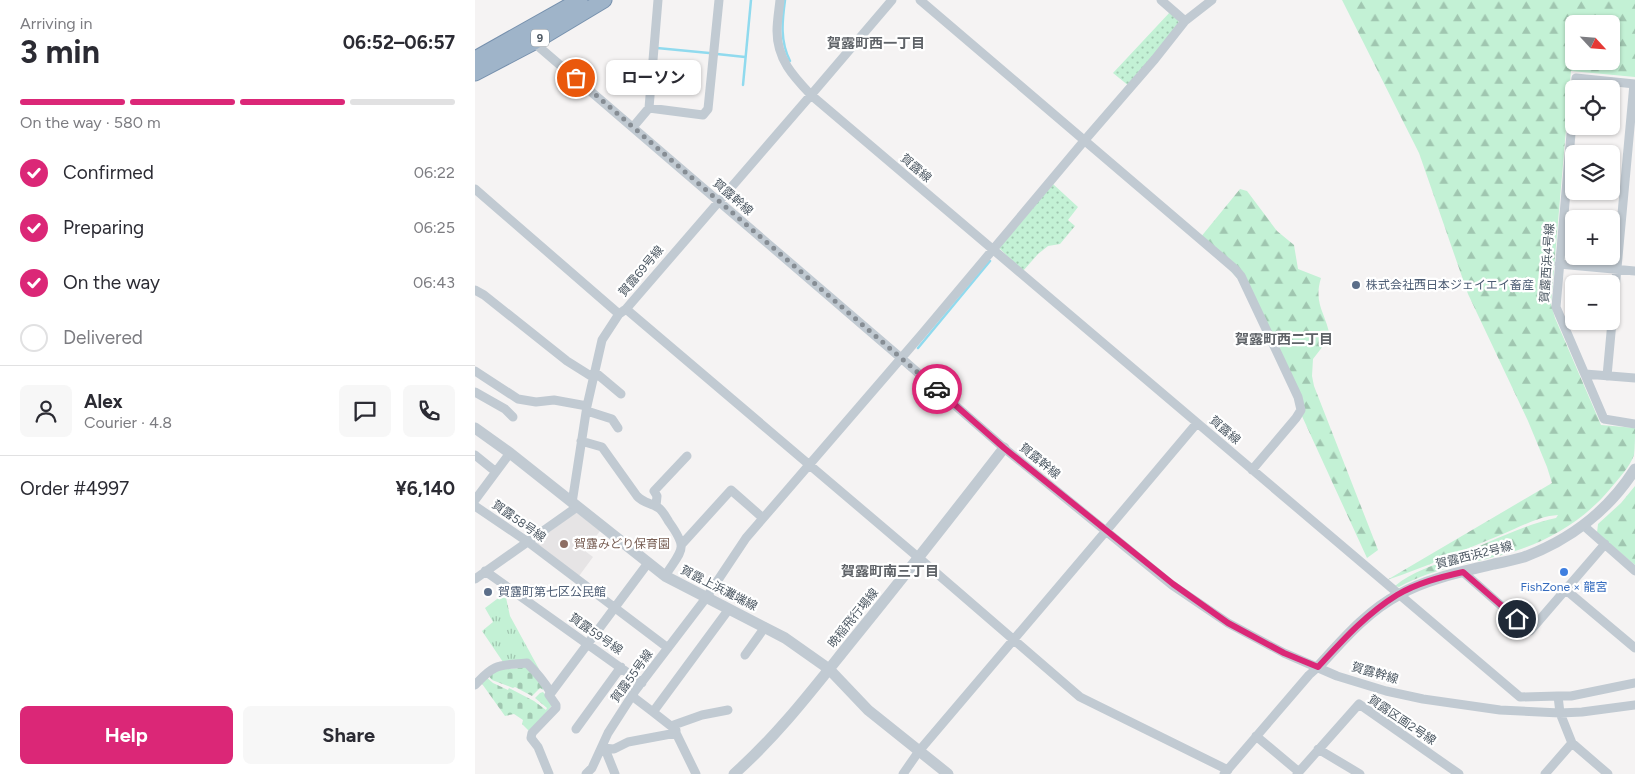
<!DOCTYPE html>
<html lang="en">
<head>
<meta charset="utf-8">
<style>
	body { margin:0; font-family:Figtree,"Noto Sans JP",sans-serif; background:#f7f7f7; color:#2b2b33; height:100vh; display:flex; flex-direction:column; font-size:19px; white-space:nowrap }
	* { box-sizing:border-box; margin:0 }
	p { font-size:16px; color:#7c7c81 }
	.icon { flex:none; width:28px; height:28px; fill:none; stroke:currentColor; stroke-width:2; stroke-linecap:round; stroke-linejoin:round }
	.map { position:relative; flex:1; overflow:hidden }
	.sheet { display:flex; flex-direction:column; background:#fff; width:475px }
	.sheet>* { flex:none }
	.needle { width:32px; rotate:116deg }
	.controls { position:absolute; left:1090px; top:15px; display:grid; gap:10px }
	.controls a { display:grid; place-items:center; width:55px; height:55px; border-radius:8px; background:#fff; box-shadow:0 1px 4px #0004; font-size:25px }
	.pin { position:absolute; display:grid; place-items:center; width:42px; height:42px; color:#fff; margin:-21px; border:2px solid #fff; border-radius:50%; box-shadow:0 1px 5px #0007 }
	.courier { position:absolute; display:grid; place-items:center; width:50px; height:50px; margin:-25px; border:4px solid #db2777; border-radius:50%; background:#fff; color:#222; box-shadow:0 1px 6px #0007 }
	.bubble { position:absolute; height:35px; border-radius:8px; background:#fff; box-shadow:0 1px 4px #0004; font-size:16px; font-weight:700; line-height:35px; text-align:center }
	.head em { font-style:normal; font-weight:700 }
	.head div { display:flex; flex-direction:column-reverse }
	.head { display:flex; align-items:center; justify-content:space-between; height:85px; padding:0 20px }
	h1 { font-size:32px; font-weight:700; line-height:38px }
	.bar { display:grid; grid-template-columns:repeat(4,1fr); gap:8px 5px; align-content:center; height:60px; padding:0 20px }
	.bar i { height:6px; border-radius:4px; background:#e1e1e2 }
	.bar .current { background:#db2777 }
	.bar p { grid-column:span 4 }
	.line { display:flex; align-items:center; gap:12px; padding:0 20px; border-top:1px solid #e1e1e2 }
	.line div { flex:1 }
	.round { display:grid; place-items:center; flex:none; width:52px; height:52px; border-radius:8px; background:#f7f7f7 }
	ol { padding:0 20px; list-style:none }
	li { display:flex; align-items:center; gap:15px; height:55px }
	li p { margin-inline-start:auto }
	li .icon { padding:5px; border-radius:50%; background:#db2777; color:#fff; stroke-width:4 }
	li:last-child { color:#7c7c81 }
	li i { width:28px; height:28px; border:2px solid #e1e1e2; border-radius:50% }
	.cta { display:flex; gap:10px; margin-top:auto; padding:10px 20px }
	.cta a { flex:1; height:58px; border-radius:8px; background:#db2777; color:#fff; font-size:20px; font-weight:700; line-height:58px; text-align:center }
	.cta a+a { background:#f7f7f7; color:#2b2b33 }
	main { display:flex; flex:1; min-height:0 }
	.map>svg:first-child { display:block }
	.education { fill:#e6e4e5 }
	.grass { fill:url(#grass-dots) }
	.forest { fill:url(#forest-firs); fill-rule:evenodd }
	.cemetery { fill:url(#cemetery-stones) }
	.park { fill:url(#park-tufts) }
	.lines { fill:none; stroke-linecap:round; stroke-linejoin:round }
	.stream { stroke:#90daee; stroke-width:2.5 }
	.trunk-casing { stroke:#7690ad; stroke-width:17 }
	.minor { stroke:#c1cad2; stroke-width:9 }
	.tertiary { stroke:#c1cad2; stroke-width:11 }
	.trunk { stroke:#9fb4c9; stroke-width:15 }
	.done { stroke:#868d94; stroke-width:5; stroke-dasharray:0 9 }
	.route { stroke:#db2777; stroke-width:6 }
	.service-dot { fill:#5c6f8a; stroke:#fff; stroke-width:2 }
	.education-dot { fill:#8d6e63; stroke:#fff; stroke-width:2 }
	.shop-dot { fill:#3f7fe0; stroke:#fff; stroke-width:2 }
	.labels { text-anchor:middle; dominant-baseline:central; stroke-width:4.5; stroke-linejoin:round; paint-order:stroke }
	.shield { fill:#fff; stroke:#808990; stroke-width:1 }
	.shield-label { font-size:11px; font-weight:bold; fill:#4a5661 }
	.street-label { font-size:12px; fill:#4a5661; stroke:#fff }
	.service-label { font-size:12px; fill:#4e5e75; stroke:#fff; text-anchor:start }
	.education-label { font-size:12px; fill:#785e54; stroke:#fff; text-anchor:start }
	.shop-label { font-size:12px; fill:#366cbe; stroke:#fff }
	.neighbourhood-label { font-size:14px; font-weight:bold; fill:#5f6368; stroke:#fff }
</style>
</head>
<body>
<main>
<section class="sheet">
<div class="head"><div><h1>3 min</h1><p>Arriving in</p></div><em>06:52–06:57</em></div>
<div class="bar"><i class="current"></i><i class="current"></i><i class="current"></i><i></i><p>On the way · 580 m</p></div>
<ol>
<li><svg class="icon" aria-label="check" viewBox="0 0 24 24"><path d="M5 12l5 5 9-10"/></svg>Confirmed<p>06:22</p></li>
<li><svg class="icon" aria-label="check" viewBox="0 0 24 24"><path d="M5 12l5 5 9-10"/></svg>Preparing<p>06:25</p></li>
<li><svg class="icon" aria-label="check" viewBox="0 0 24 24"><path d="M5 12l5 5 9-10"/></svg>On the way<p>06:43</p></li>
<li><i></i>Delivered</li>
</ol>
<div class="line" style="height:90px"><a class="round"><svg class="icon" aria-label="person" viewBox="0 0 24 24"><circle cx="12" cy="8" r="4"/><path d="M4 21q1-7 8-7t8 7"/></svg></a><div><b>Alex</b><p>Courier · 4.8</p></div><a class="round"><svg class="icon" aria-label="chat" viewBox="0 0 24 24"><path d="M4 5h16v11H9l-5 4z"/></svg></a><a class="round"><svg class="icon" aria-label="phone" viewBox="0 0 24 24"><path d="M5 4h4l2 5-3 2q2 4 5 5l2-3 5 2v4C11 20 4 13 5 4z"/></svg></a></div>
<div class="line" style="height:65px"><div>Order #4997</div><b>¥6,140</b></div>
<div class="cta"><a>Help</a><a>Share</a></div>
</section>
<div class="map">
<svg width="1160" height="774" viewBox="0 0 1160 774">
	<defs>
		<pattern id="grass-dots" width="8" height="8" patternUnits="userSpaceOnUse" patternTransform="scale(1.25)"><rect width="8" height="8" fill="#c3f1d5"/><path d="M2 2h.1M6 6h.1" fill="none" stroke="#a0c6b0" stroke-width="1.8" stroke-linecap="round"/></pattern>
		<pattern id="forest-firs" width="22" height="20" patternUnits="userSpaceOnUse" patternTransform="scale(1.25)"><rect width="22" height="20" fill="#c3f1d5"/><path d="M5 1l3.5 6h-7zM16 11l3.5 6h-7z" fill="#a0c6b0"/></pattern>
		<pattern id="cemetery-stones" width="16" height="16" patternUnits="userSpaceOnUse" patternTransform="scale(1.25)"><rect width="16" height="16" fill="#c3f1d5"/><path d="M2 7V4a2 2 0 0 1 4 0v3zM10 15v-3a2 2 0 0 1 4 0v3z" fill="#a0c6b0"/></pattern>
		<pattern id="park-tufts" width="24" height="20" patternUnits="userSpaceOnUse" patternTransform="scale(1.25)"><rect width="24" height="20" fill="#c3f1d5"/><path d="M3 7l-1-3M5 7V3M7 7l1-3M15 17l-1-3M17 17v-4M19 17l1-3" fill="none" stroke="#a0c6b0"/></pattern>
	</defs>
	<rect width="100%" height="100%" fill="#f5f3f3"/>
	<!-- education -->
	<path class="education" d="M101,512L125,531L110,551L118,557L104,576L64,546L61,542Z"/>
	<!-- grass -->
	<path class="grass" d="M696,11L704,20L703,25L654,86L638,73Z
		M578,184L603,207L593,220L600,226L585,244L573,246L563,254L548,271L524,248Z"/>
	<!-- forest -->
	<path class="forest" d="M867,0H1160V77L1096,71L1076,304L1080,318L1126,425L1160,428C1160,436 1160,447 1159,455C1155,467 1143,479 1135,489C1111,518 1076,540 1040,551C1000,564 962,566 924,587L920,586C936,572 960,565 980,557C1010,544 1050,524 1081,518L1083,515C1064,516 1045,527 1028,534C989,550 951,567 912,580L1077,483L1072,467L1053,421L993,294L944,153ZM1099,24H1136V61H1099Z
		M765,189L772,191L802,231L819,245L823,269L846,278C838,304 851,313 855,337L838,359L837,376L839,386L903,550L892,558L826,414L774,291L725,238Z
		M1160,486V565L1122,533L1123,524L1146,503Z"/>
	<!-- cemetery -->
	<path class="cemetery" d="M51,666L69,687L68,690L65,688L57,696L40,687L38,688L17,680L12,674C23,666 39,671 51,666Z
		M10,676L18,683L33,690L34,688L59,701L71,710L72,708L60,698L65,693L68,692L78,704L55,732L47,724L48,720L39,714L30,716L5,681Z"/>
	<!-- park -->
	<path class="park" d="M30,593L35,616L64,669L28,662L7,631L18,622L10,608Z"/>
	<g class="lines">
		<!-- stream -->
		<path class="stream" d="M310,0C307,22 305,41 315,61
			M182,48L234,53
			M242,54L270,57
			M268,85L276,0
			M443,348L515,261"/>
		<defs>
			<path id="trunk" d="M0,59L105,0
				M0,73L59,42L129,0"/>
		</defs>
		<!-- trunk casing -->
		<use href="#trunk" class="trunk-casing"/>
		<!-- minor -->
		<path class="minor" d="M305,0C304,10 302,21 302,31C302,59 318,76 336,95L1045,697L1083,696L1085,713L1097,743L1133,774
			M445,0L760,269L766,276L823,397L826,410L821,418L777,470
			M686,0L710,21
			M57,41L426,358L529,448L697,585L753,623L809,653L862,676L911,691L948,699L1025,710L1085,713L1107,712L1160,705
			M1100,89L1101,78L1160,84
			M1099,99L1081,307L1129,419L1160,424
			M174,108L183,0
			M158,127L174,108L228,115L233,109L244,0
			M0,189L144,314
			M1084,264L1160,271
			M0,290L9,295L92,361L119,378
			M151,309L444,558L605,697L753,770
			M0,371L43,399L61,402L79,400L112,406
			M121,373L146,394
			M1110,374L1160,378
			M1132,376L1159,84
			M0,392L30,409L38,417
			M112,411L137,419L143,428
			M106,441L127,447L162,496C167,502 175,503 182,507C187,509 191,517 194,522C214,550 207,549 190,576
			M0,455L21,472
			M0,500L35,453
			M97,503L112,406L127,340L144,314L151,309L336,95L417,0
			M0,506L53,542L193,648
			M181,506L182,496L179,491L212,456
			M1109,526L1160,571
			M207,544L256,490L288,518
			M10,571L167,683
			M988,572L1055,631L1130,544
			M0,579L102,507
			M1091,590L1160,648
			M270,655L290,627
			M0,685C21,662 24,666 52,663C61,672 69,681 76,693L74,695L81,705V708L57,733L56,738L63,747L74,774
			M76,693L173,563
			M157,696L178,712L254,609
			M1083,696H1096L1160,683
			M178,712L201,730V733L221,774
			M196,726L227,715L253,710
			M101,729L146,667
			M781,736L824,772
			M127,748L139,749L153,742L201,733
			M127,748L132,754L140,774
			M843,749L885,774
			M111,774L117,768L133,733L160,691L231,598L271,538L447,334L609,141L680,59L710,21L737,0
			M428,774L444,751L631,531L722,423
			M749,774L834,675L843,667
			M822,774L884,704L984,774
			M1070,774L1097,743"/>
		<!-- tertiary -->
		<path class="tertiary" d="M0,428L35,453L190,576L310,638L354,669L393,710L473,774
			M843,667C867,641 892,611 925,594C954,578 987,572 1019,564C1029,562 1039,560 1049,557C1095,540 1134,510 1160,469
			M259,774C304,734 338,689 375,643C427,579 478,514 529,448"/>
		<!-- trunk -->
		<use href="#trunk" class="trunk"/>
	</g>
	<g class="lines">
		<!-- done -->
		<path class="done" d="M101,78L462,389"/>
		<!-- route -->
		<path class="route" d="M462,389L529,448L698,584L753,623L809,653L843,667C867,641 891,614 922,595C942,583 966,577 988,572L1042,619"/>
	</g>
	<!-- markers -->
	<g class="service-dot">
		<circle cx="881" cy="285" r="5"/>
		<circle cx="13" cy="592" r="5"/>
	</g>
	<circle class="education-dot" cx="89" cy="544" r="5"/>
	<circle class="shop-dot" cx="1089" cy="572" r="5"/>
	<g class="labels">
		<!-- shield labels -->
		<rect class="shield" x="56" y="29.5" width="18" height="17" rx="4"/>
		<g class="shield-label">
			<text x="65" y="38">9</text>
		</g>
		<!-- street labels -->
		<g class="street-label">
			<text transform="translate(441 168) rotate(40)">賀露線</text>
			<text transform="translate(258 197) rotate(41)">賀露幹線</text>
			<text transform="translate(1072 263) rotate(-86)">賀露西浜4号線</text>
			<text transform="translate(166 271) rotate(-50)">賀露69号線</text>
			<text transform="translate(750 430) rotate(40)">賀露線</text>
			<text transform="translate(565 461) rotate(39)">賀露幹線</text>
			<text transform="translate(44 521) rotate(35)">賀露58号線</text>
			<text transform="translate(999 555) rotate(-14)">賀露西浜2号線</text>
			<text transform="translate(244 588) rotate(27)">賀露上浜灘端線</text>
			<text transform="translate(378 618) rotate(-51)">晩稲飛行場線</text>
			<text transform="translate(121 634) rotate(35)">賀露59号線</text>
			<text transform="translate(900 673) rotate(16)">賀露幹線</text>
			<text transform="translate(157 676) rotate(-54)">賀露55号線</text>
			<text transform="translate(927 720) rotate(34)">賀露区画2号線</text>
		</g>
		<!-- service labels -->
		<g class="service-label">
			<text x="891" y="285">株式会社西日本ジェイエイ畜産</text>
			<text x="23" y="592">賀露町第七区公民館</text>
		</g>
		<!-- education labels -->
		<g class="education-label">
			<text x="99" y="544">賀露みどり保育園</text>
		</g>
		<!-- shop labels -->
		<g class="shop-label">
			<text x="1089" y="587">FishZone × 龍宮</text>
		</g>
		<!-- neighbourhood labels -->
		<g class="neighbourhood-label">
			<text x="401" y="43">賀露町西一丁目</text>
			<text x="809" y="339">賀露町西二丁目</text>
			<text x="415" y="571">賀露町南三丁目</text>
		</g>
	</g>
</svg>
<div class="controls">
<a><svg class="needle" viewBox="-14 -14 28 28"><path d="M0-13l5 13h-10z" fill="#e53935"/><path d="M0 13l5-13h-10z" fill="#7c7c81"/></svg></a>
<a><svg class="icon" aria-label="locate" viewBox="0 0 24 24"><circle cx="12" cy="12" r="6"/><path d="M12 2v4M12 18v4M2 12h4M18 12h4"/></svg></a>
<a><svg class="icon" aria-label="layers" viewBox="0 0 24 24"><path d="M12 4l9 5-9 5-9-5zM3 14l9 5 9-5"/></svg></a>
<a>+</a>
<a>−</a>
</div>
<div class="pin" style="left:101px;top:78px;background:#ea580c"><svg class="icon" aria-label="bag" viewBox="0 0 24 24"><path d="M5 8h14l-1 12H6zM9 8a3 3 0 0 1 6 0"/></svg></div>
<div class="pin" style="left:1042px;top:619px;background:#1f2937"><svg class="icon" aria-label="home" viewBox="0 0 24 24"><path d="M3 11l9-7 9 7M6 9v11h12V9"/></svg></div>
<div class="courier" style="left:462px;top:389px"><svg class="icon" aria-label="car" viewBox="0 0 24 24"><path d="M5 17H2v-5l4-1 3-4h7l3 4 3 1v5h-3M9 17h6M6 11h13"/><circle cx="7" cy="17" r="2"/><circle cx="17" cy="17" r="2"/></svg></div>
<div class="bubble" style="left:131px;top:60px;width:95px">ローソン</div>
</div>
</main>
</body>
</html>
